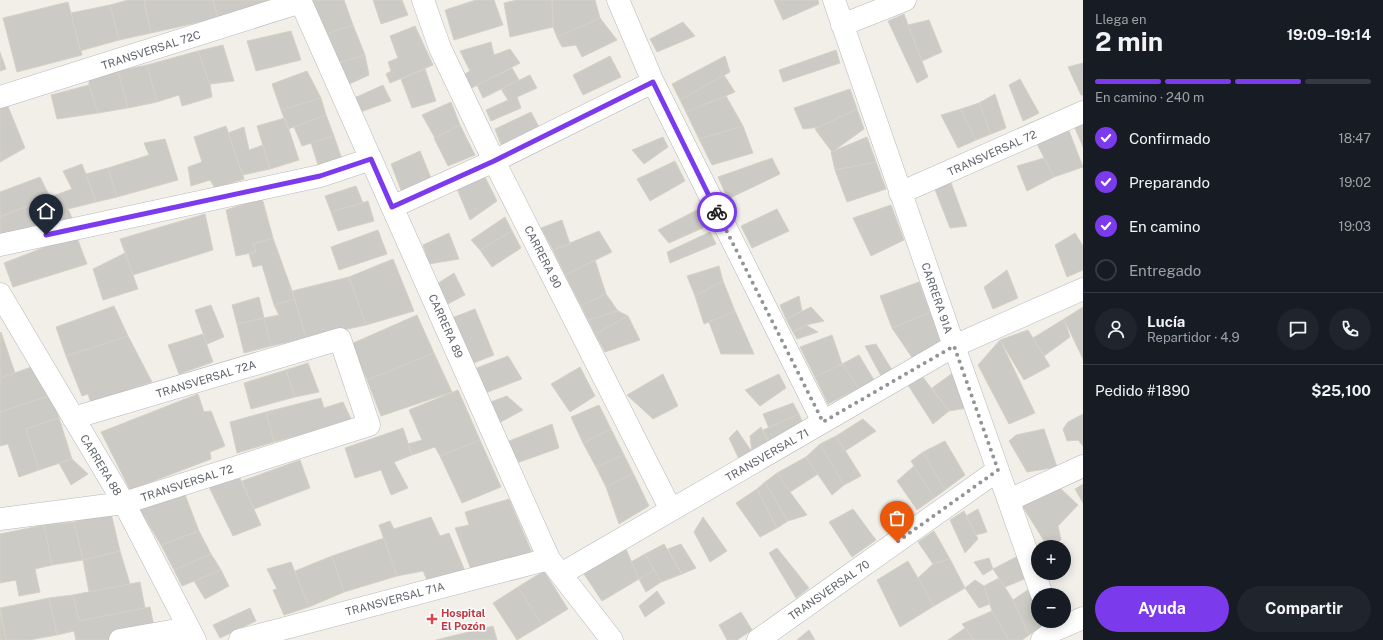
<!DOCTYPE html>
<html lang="es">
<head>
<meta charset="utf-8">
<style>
	body { margin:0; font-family:"Public Sans",sans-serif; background:#20242c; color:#f1f3f6; height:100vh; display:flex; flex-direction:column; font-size:15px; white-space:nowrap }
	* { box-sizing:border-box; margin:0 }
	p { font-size:13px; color:#9ea1a6 }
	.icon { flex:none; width:22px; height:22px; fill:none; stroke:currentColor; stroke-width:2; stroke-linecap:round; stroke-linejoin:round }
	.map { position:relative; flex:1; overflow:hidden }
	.panel { display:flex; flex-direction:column; background:#171b24; width:300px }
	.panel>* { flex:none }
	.tools { position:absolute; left:1031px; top:540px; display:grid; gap:8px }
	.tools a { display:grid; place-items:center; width:40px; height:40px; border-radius:50%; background:#171b24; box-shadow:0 2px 10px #0003; font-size:20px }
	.pin { position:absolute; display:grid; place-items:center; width:34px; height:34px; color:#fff; margin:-41px -17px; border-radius:50% 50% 50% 0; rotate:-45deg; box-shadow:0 0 4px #0007 }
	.pin .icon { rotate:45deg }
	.courier { position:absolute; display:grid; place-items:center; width:40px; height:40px; margin:-20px; border:3px solid #7c3aed; border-radius:50%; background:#fff; color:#222; box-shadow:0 1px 5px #0007 }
	.overview em { font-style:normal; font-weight:700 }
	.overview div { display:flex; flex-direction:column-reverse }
	.overview { display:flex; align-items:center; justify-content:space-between; height:68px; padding:0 12px }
	h1 { font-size:26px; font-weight:700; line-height:30px }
	.bar { display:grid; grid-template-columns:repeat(4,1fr); gap:6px 4px; align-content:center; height:48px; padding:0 12px }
	.bar i { height:5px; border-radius:3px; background:#363941 }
	.bar .on { background:#7c3aed }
	.bar p { grid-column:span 4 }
	.line { display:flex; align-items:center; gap:10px; padding:0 12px; border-top:1px solid #363941 }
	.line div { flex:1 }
	.round { display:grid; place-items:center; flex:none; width:42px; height:42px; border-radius:21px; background:#20242c }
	ol { padding:0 12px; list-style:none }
	li { display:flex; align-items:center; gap:12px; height:44px }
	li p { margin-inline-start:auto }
	li .icon { padding:4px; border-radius:50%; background:#7c3aed; color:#fff; stroke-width:4 }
	li:last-child { color:#9ea1a6 }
	li i { width:22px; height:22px; border:2px solid #363941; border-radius:50% }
	.primary-button { display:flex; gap:8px; margin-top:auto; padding:8px 12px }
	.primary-button a { flex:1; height:46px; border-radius:24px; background:#7c3aed; color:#fff; font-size:16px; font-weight:700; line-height:46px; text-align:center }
	.primary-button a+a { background:#20242c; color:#f1f3f6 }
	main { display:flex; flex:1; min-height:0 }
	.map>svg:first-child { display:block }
	.building { fill:#cccac5; stroke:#d6d1c6 }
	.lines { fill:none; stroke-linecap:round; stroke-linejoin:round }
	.minor-casing { stroke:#b5b8bc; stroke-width:23 }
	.minor { stroke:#fff; stroke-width:22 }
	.done { stroke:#929495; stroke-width:4; stroke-dasharray:0 7.2 }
	.route { stroke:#7c3aed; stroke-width:5 }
	.health-dot { fill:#e0444e; stroke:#fff; stroke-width:1.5 }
	.labels { text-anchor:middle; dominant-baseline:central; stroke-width:3; stroke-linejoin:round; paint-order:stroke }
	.street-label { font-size:11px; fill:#5f6368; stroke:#fff }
	.health-label { font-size:11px; font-weight:bold; fill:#be3a42; stroke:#fff; text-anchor:start }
</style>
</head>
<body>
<main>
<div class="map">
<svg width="1083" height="640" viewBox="0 0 1083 640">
	<rect width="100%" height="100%" fill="#f1efe8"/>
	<!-- building -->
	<path class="building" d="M128,0H144L151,33L119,40L110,5Z
		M144,0H213L218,18L151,33Z
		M213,0H268L269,5L218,18Z
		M306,0H344L353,25L321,36Z
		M373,0H402L408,15L381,24Z
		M476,0H494L503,25L454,40L445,10Z
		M517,0H552L553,27L510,37L504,3Z
		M552,0H595L600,18L557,37L553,27Z
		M774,0H818L819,4L783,20Z
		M68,2L82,55L17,72L3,18Z
		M110,5L119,40L80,51L71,13Z
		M904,14L928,77L917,83L888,21Z
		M600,18L617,40L582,57L576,45L562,47L557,37Z
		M929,20L942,52L922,61L908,25Z
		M683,22L695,36L657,52L650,39Z
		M353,25L365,55L335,64L321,36Z
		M415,26L433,65L390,83L386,74L391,71L388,62L398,58L390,36Z
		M291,31L301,60L256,71L247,41Z
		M491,42L494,55L510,49L520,63L466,91L458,78L470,71L460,51Z
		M223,45L234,81L210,84L198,51Z
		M836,50L840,63L783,82L779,70Z
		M198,51L210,84L212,97L182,106L179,95L157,102L147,65Z
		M0,52L6,69L0,71Z
		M365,55L369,75L343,87L335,64Z
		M610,56L621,77L583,95L573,75Z
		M725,56L730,72L680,100L672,84Z
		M1083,63V95H1081L1068,67Z
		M147,65L157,102L128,108L118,71Z
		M512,68L519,80L483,98L477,85Z
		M425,69L436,101L412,108L401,79Z
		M118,71L128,108L98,113L89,85V78Z
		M307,71L321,98L281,110L272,84Z
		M530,75L537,88L517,97L521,108L491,121L486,110L508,100L501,89Z
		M724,75L735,92L686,112L680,100Z
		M1020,79L1039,113L1023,121L1009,85Z
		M89,85L98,113L57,119L51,95Z
		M383,85L391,101L355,114L350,100Z
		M850,89L857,109L819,127L803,129L794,108Z
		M995,94L1006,128L991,134L979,103Z
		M726,96L743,126L699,139L686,112Z
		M321,98L326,115L288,129L281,110Z
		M451,102L460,125L435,138L422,115Z
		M979,103L991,134L976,140L961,109Z
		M7,104L25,148L0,162V107Z
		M857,109L864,129L832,152L815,129Z
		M961,109L976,140L958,148L941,115Z
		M531,112L539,127L502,147L495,129Z
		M326,115L334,136L302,146L294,127Z
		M285,118L299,160L270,169L257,126Z
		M1083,122V147L1074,126Z
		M460,125L475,155L448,166L434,138Z
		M226,126L244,179L215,188L210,180L191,186L188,167L202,162L194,137Z
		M743,126L753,153L712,165L699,139Z
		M244,127L249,150L263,145L270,169L243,175L228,133Z
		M1068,128L1083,167L1054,177L1036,142Z
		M334,136L343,162L319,168L311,143Z
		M663,137L668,147L644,164L632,150Z
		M867,137L876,162L835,170L831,152Z
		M165,139L178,180L117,197L108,168L149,155L144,143Z
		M420,151L431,178L401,190L391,164Z
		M772,158L780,174L728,199L718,177Z
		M1044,158L1054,177L1027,191L1017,166Z
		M675,161L685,181L650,201L637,179Z
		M876,162L886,189L847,202L835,170Z
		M82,164L96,202L68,209L72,218L55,223L45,199L72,189L63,171Z
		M108,168L117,197L96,202L86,174Z
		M483,173L497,201L470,220L455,184Z
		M40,177L50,197L0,217V192Z
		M950,180L967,226L950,228L934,187Z
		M356,186L363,203L331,212L325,196Z
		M262,198L273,238L253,244L256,252L236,256L226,210Z
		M45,199L55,223L0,239V217Z
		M368,201L374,221L338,231L331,212Z
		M891,205L904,240L871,256L853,218Z
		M699,209L707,226L669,243L658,230Z
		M777,209L789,231L752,248L741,226Z
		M205,214L213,250L133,275L120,239Z
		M505,217L512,231L480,250L471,240Z
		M562,220L570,244L553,250L541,228Z
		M378,230L387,254L339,270L331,247Z
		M512,231L521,248L492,267L480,250Z
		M599,231L612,252L565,275L553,250Z
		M710,232L716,244L670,263L667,252Z
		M449,233L459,259L429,264L423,245Z
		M1075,233L1083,246V270L1067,277L1055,245Z
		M76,235L87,264L13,287L4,263Z
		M273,238L295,299L274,305L262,265L253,267L249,254L256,252L253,244Z
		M125,253L138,289L103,300L93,269Z
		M393,259L414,311L366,325L349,277Z
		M595,260L606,294L581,306L565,275Z
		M719,266L723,281L695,296L687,276Z
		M1007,270L1018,298L993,309L984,287Z
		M454,273L465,295L442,307L432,287Z
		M349,277L366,325L306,338L292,291Z
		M723,281L735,311L704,324L695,296Z
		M919,282L930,312L892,328L880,296Z
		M606,294L618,311L588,320L581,306Z
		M799,296L802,311L786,319L780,305Z
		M259,297L264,318L237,324L232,305Z
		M295,299L306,338L271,346L264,318L279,315L274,305Z
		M211,305L224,337L207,344L195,310Z
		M114,306L128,336L66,356L56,327Z
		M811,307L824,321L806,325L793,332L786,319Z
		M1083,307V359L1064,319Z
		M475,309L494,355L466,366L444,321Z
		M618,311L628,316L595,334L588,320Z
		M735,311L754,354H721L709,322Z
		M930,312L941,343L913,359L892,328Z
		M417,315L434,353L367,380L351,344Z
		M628,316L640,340L605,352L595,334Z
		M264,318L271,346L244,353L237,324Z
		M1064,319L1070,337L1044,356L1033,338Z
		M806,325L818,332L797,339L793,332Z
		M1028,330L1050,366L1024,380L1000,340Z
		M1,332L15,373L0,378V333Z
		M203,334L213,362L179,374L168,345Z
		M832,335L842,364L815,377L800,347Z
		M128,336L152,382L128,390L133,398L93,410L88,394L82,396L66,356Z
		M1000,340L1035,413L1009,424L978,365Z
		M876,344L892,370L881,376L865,346Z
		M434,353L452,392L381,416L367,380Z
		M859,355L874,380L859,388L842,364Z
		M508,356L522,379L480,395L469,371Z
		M308,363L319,392L295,397L286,370Z
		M40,364L51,395L0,412V378Z
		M842,364L859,388L828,404L815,377Z
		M580,367L595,396L570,412L551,384Z
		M286,370L295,397L251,409L244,383Z
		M954,372L967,408L949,411L932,388Z
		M663,374L678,406L653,419L627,395Z
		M779,374L786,388L760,406L745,390Z
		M922,376L949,411L933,424L908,385Z
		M458,390L480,440L440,456L435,447L412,455L408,444L422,440L409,410Z
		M198,394L204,412L211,411L225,446L210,452L211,459L130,490L101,432Z
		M51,395L59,418L26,429L39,470L19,477L8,444L0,446V412Z
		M507,396L523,410L495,425L485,404Z
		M321,398L324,408L343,402L352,421L274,442L266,412Z
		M793,403L799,414L769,428L763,414Z
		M599,405L611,429L583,443L571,417Z
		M266,412L274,442L237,453L230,422Z
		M799,414L803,424L769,443L763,430Z
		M1083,414V446L1078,440L1067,441L1063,429L1068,422Z
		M59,418L72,459L39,470L26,429Z
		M863,419L876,431L845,451L836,436Z
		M552,424L559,448L514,464L504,443Z
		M761,427L769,443L752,452L750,436Z
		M403,428L412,455L394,462L408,488L391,495L381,470L355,478L345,448Z
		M611,429L624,455L596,467L583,443Z
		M1044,429L1057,467L1027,472L1009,441L1016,435Z
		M737,430L752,452L739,459L729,438Z
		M836,436L861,476L844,485L820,444Z
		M480,440L501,487L462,503L440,456Z
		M945,441L965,475L945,490L923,452Z
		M820,444L844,485L832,495L806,457Z
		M923,452L945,490L934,498L911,461Z
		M624,455L633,473L606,487L596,467Z
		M806,457L818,474L790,492L777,473Z
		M72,459L88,474L71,485L59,463Z
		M300,460L310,488L254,509L242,481Z
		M914,466L934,498L917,510L897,481Z
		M633,473L649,506L619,524L606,487Z
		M777,473L790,492L807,515L788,521L765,482Z
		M239,476L261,525L233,536L209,487Z
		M765,482L788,521L777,528L757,489Z
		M1083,484V503L1075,489Z
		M1059,487L1078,505L1058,526L1061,540L1048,547L1021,504Z
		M757,489L777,528L760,537L736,503Z
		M184,492L199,531L161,545L140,510Z
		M509,499L533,555L472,572L455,528L469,525L465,512Z
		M853,509L876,540L852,557L829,522Z
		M978,509L987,532L976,535L966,516Z
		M964,511L978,539L965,553L950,520Z
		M111,513L120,551L83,560L74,522Z
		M431,517L440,536L449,533L465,571L428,582L423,571L397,576L379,525L390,521L394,529Z
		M703,517L727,551L710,562L694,532Z
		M74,522L83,560L52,565L44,525Z
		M44,525L52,565L35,569L40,592L19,596L16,580L0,583V534Z
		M199,531L211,554L174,570L161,545Z
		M934,531L950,559L933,564L918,542Z
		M384,538L397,576L344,592L332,556Z
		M664,544L682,574L661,582L645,554Z
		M681,544L696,568L682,574L668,549Z
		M777,548L809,588L796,598L769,553Z
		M626,549L639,579L602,601L584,574Z
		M120,551L130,584L89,592L83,560Z
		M211,554L221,570L182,586L174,570Z
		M645,554L654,570L639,579L631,562Z
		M332,556L344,592L309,607L295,571Z
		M1018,556L1027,578L1005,587L993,569Z
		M989,558L993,569L983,575L974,562Z
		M950,559L965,588L934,606L918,578L933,564Z
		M908,561L934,606L900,627L877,580Z
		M291,562L309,607L284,615L273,590L277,589L267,569Z
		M221,570L229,586L205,599L194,581Z
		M654,570L661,582L646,592L639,579Z
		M544,571L568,609L542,625L518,587Z
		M999,578L1013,600L1029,635L1022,640H1009L992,611L984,586Z
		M975,580L984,586L990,604L979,608L965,588Z
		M140,582L145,608L79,621L73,595Z
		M518,587L542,625L517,640L493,603Z
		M1032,587L1038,602V621H1046L1047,623L1029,635L1013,600Z
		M657,591L665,603L645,617L639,606Z
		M73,595L79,621L150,607L155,631L109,640H76L74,631L57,635L49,598Z
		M49,598L57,635L29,640H6L0,608Z
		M250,608L256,621L220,638L213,625Z
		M992,611L1009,640H974L962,624Z
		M0,612L6,640H0Z
		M741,612L752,630L737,640H727L719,625Z
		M493,626L497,640H436Z
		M965,628L974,640H948Z
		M809,630L815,640H797Z"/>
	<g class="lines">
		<defs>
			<path id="minor" d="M300,0L549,559L612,640
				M423,0L440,48L494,161L671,510
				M618,0L653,82L823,422
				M834,0L954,346L1042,595
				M842,25L905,0
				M0,97L301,2
				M900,193L1083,112
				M392,207L494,161L653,82
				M0,245L320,176L371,159
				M0,294L124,503L195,640
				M1009,500L1083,466
				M0,519L124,503L369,425L340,339L73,418
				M561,574L954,346L1083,289
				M120,640L188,628
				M240,640L549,559
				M758,640L998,470
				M1042,640L1055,630L1083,618"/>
		</defs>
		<!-- minor casing -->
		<use href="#minor" class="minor-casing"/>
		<!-- minor -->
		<use href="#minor" class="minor"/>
	</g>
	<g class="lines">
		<!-- done -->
		<path class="done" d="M717,212L823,422L954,346L998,470L897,542"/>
		<!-- route -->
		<path class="route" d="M46,235L320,176L371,159L392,207L494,161L653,82L717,212"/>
	</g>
	<!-- markers -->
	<path class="health-dot" d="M430 613h4v4h4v4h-4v4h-4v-4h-4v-4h4z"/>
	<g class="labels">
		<!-- street labels -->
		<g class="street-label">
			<text transform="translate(151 50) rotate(-18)">TRANSVERSAL 72C</text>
			<text transform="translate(992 153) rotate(-24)">TRANSVERSAL 72</text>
			<text transform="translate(543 257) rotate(63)">CARRERA 90</text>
			<text transform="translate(937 298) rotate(71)">CARRERA 91A</text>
			<text transform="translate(446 326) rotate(66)">CARRERA 89</text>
			<text transform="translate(206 379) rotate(-17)">TRANSVERSAL 72A</text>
			<text transform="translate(767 455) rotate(-30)">TRANSVERSAL 71</text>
			<text transform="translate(101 465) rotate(59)">CARRERA 88</text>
			<text transform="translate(187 483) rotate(-18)">TRANSVERSAL 72</text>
			<text transform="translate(829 590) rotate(-35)">TRANSVERSAL 70</text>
			<text transform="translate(395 599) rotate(-15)">TRANSVERSAL 71A</text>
		</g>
		<!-- health labels -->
		<g class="health-label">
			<text x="441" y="613">Hospital<tspan x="441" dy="13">El Pozón</tspan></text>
		</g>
	</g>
</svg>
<div class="tools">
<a>+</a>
<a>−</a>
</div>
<div class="pin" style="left:897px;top:542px;background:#ea580c"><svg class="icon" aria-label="bag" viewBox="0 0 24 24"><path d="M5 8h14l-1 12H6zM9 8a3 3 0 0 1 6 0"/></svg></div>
<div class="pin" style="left:46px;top:235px;background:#1f2937"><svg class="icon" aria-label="home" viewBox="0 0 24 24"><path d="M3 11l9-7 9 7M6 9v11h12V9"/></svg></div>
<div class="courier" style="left:717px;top:212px"><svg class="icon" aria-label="bike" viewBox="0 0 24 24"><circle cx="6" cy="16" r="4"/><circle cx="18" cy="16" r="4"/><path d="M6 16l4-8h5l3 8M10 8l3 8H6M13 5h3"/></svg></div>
</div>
<section class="panel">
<div class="overview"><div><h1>2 min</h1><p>Llega en</p></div><em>19:09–19:14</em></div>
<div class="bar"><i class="on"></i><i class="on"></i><i class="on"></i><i></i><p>En camino · 240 m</p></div>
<ol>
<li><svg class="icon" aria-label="check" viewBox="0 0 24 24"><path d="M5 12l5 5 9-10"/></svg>Confirmado<p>18:47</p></li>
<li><svg class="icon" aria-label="check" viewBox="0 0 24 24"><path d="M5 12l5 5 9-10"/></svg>Preparando<p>19:02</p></li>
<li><svg class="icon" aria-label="check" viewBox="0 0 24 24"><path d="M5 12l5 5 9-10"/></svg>En camino<p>19:03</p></li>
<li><i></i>Entregado</li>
</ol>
<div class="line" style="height:72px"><a class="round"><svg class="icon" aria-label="person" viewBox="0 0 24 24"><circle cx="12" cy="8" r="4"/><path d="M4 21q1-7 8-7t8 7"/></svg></a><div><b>Lucía</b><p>Repartidor · 4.9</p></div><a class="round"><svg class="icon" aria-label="chat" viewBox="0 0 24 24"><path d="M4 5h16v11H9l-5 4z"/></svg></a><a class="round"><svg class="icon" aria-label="phone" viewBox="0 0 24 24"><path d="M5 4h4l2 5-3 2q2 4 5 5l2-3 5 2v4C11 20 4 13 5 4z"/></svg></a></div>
<div class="line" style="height:52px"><div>Pedido #1890</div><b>$25,100</b></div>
<div class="primary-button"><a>Ayuda</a><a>Compartir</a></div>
</section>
</main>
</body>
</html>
